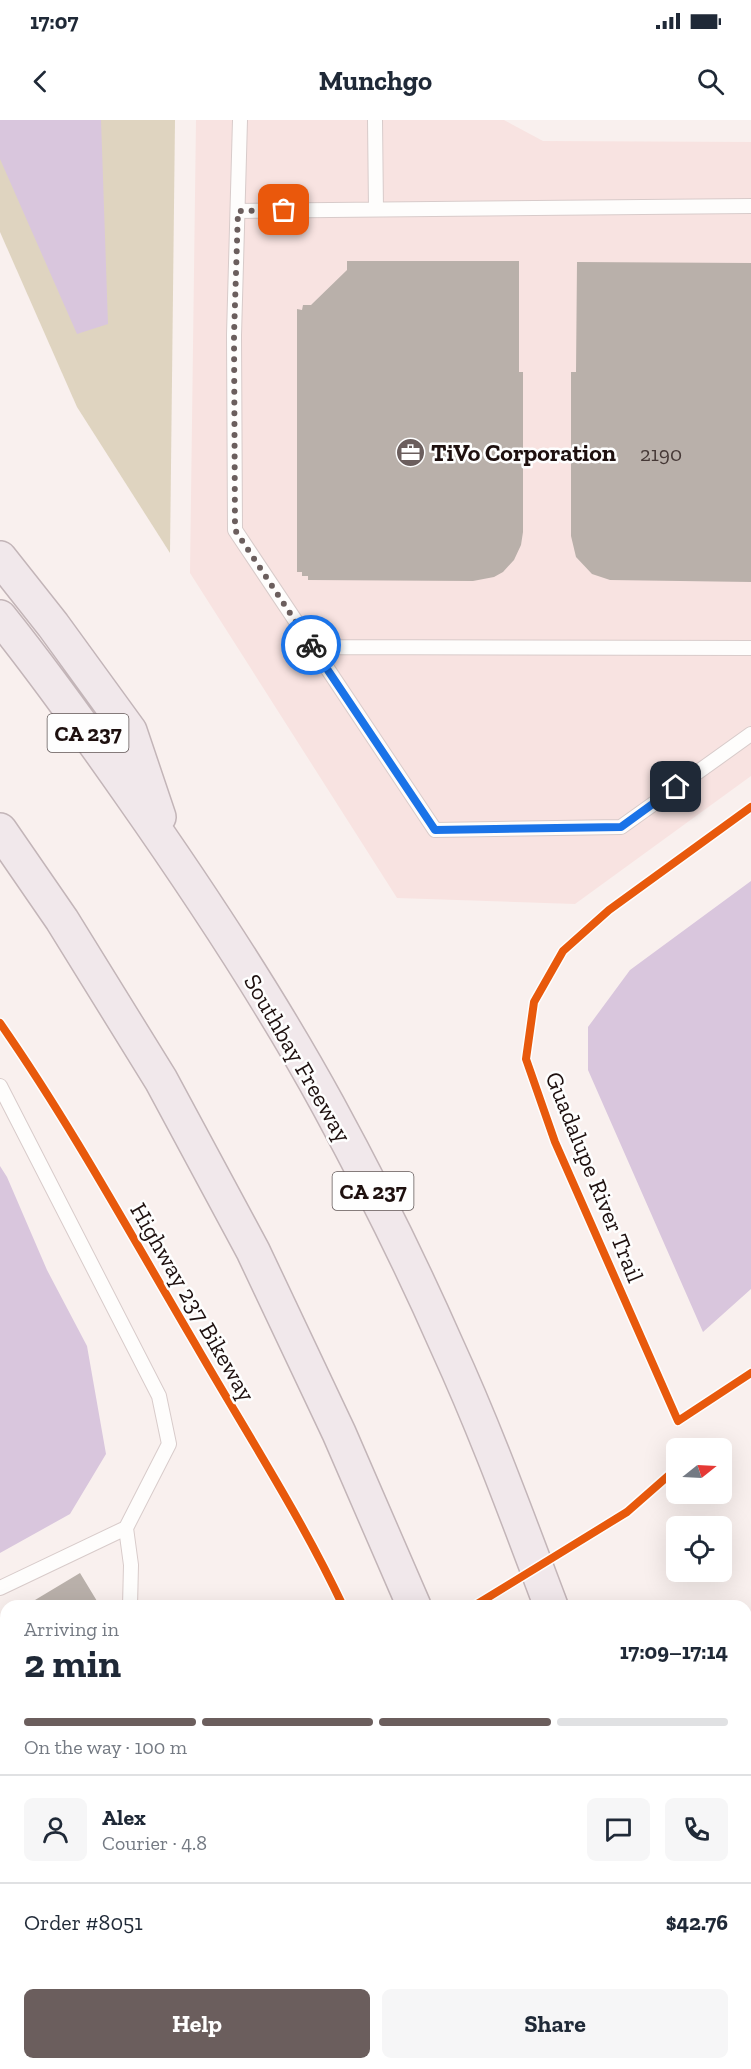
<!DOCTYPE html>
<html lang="en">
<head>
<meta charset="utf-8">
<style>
	body { margin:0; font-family:"Zilla Slab",serif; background:#f6f6f7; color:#1f2937; height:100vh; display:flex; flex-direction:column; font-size:22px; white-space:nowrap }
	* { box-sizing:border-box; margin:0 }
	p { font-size:20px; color:#747a83 }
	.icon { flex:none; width:33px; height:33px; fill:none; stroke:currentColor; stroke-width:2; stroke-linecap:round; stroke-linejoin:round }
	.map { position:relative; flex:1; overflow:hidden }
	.details { position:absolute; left:0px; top:1480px; width:752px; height:470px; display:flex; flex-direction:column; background:#fff; border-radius:18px 18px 0 0; box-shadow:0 6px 24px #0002 }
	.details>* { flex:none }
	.needle { width:39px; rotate:72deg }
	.buttons { position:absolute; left:666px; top:1318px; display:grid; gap:12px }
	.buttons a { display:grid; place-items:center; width:66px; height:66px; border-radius:9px; background:#fff; box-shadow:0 6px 24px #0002; font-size:30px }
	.pin { position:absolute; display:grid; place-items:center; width:51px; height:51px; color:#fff; margin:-26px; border-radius:12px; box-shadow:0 3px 9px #0006 }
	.courier { position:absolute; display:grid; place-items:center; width:60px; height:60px; margin:-30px; border:4px solid #1a73e8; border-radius:50%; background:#fff; color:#222; box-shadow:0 2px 8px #0007 }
	.head em { font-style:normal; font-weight:700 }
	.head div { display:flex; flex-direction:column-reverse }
	.head { display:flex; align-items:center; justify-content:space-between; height:102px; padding:0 24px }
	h1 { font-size:39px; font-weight:700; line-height:45px }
	.bar { display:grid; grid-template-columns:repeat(4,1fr); gap:9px 6px; align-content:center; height:72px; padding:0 24px }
	.bar i { height:8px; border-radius:4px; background:#e0e1e3 }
	.bar .on { background:#6b5e5d }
	.bar p { grid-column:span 4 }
	.line { display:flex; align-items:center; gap:15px; padding:0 24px; border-top:2px solid #e0e1e3 }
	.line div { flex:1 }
	.round { display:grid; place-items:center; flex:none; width:63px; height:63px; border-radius:9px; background:#f6f6f7 }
	.primary-button { display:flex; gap:12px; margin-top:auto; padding:12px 24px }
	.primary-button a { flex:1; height:69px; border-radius:9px; background:#6b5e5d; color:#fff; font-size:24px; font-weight:700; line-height:69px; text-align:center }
	.primary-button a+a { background:#f6f6f7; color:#1f2937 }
	.status { display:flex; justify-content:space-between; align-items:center; height:42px; padding:0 30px; background:#fff; direction:ltr }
	.status svg { height:16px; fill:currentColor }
	header { display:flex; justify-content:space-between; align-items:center; height:78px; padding:0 24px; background:#fff; font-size:27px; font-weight:700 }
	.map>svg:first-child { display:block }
	.built { fill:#f8e3e1 }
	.green { fill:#dfd4c0 }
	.water { fill:#d9c6dd }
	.building { fill:#b9b0aa }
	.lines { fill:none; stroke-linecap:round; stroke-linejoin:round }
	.service-casing { stroke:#d8cbca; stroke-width:16 }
	.motorway-casing { stroke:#c3b5b8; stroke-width:36 }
	.service { stroke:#fefdfc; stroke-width:14 }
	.motorway { stroke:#f1e8eb; stroke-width:33 }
	.cycleway-casing { stroke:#fefefe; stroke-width:11 }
	.cycleway { stroke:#e8590c; stroke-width:8 }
	.done { stroke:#6b5e5d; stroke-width:6; stroke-dasharray:0 10.8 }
	.route { stroke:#1a73e8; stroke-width:8 }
	.labels { text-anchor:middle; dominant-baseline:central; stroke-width:5; stroke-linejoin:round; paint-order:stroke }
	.number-label { font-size:21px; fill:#453836 }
	.shield { fill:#fefefe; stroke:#615757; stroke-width:1.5 }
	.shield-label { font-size:22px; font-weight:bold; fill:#1e100f }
	.poi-label { font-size:24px; font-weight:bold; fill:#1e100f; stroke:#fefefe; text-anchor:start }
	.street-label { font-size:24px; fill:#1e100f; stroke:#fefefe }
</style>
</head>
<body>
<div class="status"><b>17:07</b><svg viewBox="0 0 49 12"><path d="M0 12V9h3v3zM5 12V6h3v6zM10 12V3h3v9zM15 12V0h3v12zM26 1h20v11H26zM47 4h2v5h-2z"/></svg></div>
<header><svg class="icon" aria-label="back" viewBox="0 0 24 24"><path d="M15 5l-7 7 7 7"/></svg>Munchgo<svg class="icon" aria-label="search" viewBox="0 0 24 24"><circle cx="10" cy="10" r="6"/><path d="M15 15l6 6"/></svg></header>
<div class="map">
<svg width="751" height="1949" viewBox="0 0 751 1949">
	<rect width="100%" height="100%" fill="#f9f0ee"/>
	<!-- built -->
	<path class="built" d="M196,0H504L543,21L751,22V656L575,784L397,778L190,453Z"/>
	<!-- green -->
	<path class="green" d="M0,0H175L170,433L77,287L0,112Z"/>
	<!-- water -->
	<path class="water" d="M0,0H101L108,204L77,214L0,39Z
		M751,761V1169L703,1212L588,950V907L630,850Z
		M0,1046L7,1057L47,1150L87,1226L106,1334L70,1394L0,1433Z
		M751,1505V1607L746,1610V1509Z
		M37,1944H121L114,1949H31Z"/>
	<!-- building -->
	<path class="building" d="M347,141H519V252H523V412L521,425L514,440L503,452L494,457L473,461L308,460V456H302V452H297V189L302,190L303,185H311L347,150Z
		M577,142L751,143V462L610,460L592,454L576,437L571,416V252H576Z
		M80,1453L100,1486H25Z"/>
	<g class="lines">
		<defs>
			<path id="service" d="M240,0L234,215L235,410L435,710L621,707L751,614
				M375,0L376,89
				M238,91L751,86
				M313,527L751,528
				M0,966L159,1276L169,1324L126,1408L131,1445L130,1486
				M0,1468L126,1408
				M0,1549L6,1552"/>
			<path id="motorway" d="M0,438L53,505L130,611L159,697
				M0,497C45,553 87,612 129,672C200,773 269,877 328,985C371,1064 411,1144 447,1226C486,1311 518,1399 551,1486
				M0,710L62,800L161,960L253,1131L339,1313L414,1486
				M580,1944L582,1949
				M724,1944L726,1949"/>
		</defs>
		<!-- service casing -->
		<use href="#service" class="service-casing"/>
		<!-- motorway casing -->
		<use href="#motorway" class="motorway-casing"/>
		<!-- service -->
		<use href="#service" class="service"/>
		<!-- motorway -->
		<use href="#motorway" class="motorway"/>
		<defs>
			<path id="cycleway" d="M751,687L609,790L563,831L534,882L526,939L555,1022L678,1301L751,1253
				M0,903C71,1005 131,1115 194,1222C244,1309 300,1395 343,1486
				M474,1486L627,1392L676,1349"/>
		</defs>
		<!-- cycleway casing -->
		<use href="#cycleway" class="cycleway-casing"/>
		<!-- cycleway -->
		<use href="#cycleway" class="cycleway"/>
	</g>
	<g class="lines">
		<!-- done -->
		<path class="done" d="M284,90L238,91L234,215L235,410L311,525"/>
		<!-- route -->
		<path class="route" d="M311,525L435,710L621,707L676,667"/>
	</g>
	<!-- icons -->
	<defs>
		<symbol id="office-disc" viewBox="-11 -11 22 22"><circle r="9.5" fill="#6b5e5d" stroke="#fefefe"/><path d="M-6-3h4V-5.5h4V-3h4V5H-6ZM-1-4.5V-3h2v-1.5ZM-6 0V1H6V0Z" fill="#fff"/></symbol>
	</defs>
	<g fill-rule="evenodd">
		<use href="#office-disc" x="394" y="316" width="33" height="33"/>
	</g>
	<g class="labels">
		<!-- number labels -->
		<g class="number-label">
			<text x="661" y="333">2190</text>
		</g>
		<!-- shield labels -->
		<g class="shield">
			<rect x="47.5" y="594" width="81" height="38" rx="4.5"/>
			<rect x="332.5" y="1052" width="81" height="38" rx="4.5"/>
		</g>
		<g class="shield-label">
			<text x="88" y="613">CA 237</text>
			<text x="373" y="1071">CA 237</text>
		</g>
		<!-- poi labels -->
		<g class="poi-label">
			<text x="431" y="332">TiVo Corporation</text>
		</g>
		<!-- street labels -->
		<g class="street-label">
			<text transform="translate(298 938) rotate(60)">Southbay Freeway</text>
			<text transform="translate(595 1057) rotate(68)">Guadalupe River Trail</text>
			<text transform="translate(193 1182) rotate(60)">Highway 237 Bikeway</text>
		</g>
	</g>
</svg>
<div class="buttons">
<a><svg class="needle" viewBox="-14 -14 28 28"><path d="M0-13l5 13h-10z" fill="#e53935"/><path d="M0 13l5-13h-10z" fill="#747a83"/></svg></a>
<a><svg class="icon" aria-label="locate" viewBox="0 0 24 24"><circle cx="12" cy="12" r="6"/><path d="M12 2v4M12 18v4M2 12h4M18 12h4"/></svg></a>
</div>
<div class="pin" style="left:284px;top:90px;background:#ea580c"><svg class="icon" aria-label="bag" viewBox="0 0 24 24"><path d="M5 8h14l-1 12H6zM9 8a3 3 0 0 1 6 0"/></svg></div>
<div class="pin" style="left:676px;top:667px;background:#1f2937"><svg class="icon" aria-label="home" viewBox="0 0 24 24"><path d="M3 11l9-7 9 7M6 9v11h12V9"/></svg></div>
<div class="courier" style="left:311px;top:525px"><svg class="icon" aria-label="bike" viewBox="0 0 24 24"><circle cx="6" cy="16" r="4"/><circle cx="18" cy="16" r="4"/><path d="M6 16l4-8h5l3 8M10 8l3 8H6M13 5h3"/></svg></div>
<section class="details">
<div class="head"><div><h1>2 min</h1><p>Arriving in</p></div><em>17:09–17:14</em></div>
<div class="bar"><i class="on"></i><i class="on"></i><i class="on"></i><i></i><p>On the way · 100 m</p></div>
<div class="line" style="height:108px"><a class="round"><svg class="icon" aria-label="person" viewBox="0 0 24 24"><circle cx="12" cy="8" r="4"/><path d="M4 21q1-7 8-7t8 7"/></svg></a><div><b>Alex</b><p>Courier · 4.8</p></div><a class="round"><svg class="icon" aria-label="chat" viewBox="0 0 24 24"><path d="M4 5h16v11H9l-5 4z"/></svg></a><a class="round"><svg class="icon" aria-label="phone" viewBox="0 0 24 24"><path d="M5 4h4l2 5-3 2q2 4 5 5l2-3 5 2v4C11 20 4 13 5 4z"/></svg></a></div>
<div class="line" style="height:78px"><div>Order #8051</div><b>$42.76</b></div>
<div class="primary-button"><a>Help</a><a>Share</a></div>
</section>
</div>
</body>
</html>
